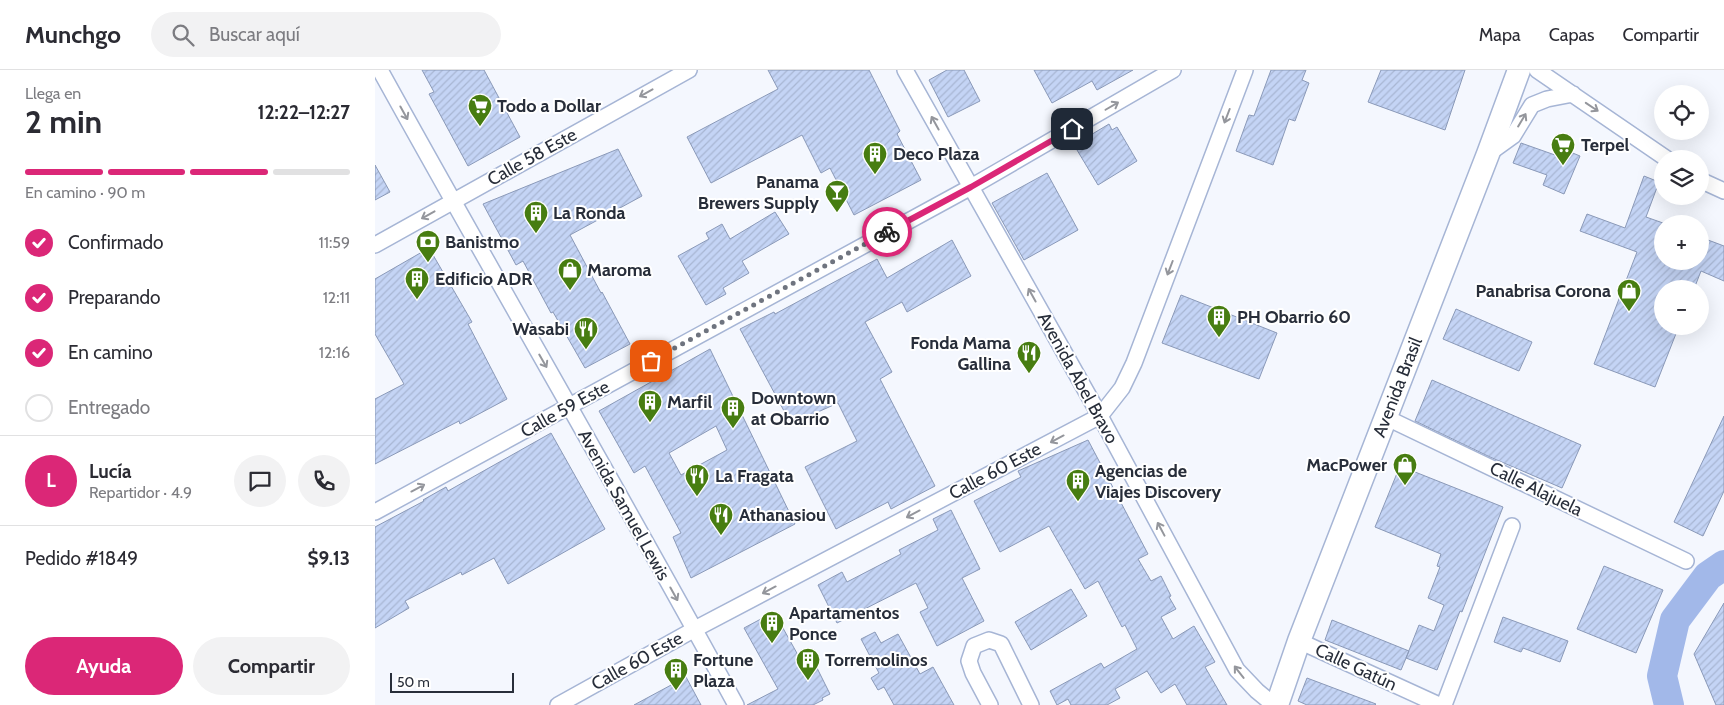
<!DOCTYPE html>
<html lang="es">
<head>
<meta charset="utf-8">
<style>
	body { margin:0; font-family:Cabin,sans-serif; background:#f2f2f3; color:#2b2b33; height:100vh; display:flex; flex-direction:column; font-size:19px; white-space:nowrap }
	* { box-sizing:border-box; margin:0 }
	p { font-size:16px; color:#7c7c81 }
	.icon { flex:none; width:28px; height:28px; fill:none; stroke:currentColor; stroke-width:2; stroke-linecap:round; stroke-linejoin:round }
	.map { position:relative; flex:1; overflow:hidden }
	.side { display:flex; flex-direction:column; background:#fff; width:375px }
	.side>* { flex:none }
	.fabs { position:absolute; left:1279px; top:15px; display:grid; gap:10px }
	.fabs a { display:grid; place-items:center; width:55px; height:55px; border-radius:50%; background:#fff; box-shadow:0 5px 20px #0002; font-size:25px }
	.scale { position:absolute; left:15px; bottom:12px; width:124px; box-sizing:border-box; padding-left:5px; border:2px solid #282e3a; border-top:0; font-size:14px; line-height:18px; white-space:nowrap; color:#282e3a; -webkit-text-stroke:4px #fff; paint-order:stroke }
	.pin { position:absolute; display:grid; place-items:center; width:42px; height:42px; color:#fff; margin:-21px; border-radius:10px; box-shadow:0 2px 8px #0006 }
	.courier { position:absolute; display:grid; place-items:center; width:50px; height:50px; margin:-25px; border:4px solid #db2777; border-radius:50%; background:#fff; color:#222; box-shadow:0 1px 6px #0007 }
	.summary em { font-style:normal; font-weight:800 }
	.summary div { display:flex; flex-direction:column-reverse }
	.summary { display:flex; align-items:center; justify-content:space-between; height:85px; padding:0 25px }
	h1 { font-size:32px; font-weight:800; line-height:38px }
	.bar { display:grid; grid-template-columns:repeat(4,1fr); gap:8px 5px; align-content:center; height:60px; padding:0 25px }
	.bar i { height:6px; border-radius:4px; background:#e1e1e2 }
	.bar .selected { background:#db2777 }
	.bar p { grid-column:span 4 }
	.line { display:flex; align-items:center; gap:12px; padding:0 25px; border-top:1px solid #e1e1e2 }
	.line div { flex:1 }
	.round { display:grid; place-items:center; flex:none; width:52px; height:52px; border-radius:26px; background:#f2f2f3 }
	ol { padding:0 25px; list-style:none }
	li { display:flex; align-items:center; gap:15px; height:55px }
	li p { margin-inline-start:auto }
	li .icon { padding:5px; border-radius:50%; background:#db2777; color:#fff; stroke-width:4 }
	li:last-child { color:#7c7c81 }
	li i { width:28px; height:28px; border:2px solid #e1e1e2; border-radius:50% }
	.button { display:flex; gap:10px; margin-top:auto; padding:10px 25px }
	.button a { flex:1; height:58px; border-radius:30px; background:#db2777; color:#fff; font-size:20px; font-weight:800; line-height:58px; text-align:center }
	.button a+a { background:#f2f2f3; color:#2b2b33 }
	header { display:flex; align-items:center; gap:30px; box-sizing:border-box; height:70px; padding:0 25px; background:#fff; border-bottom:1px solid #e1e1e2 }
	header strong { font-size:24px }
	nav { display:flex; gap:28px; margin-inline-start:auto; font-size:18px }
	.search { width:350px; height:45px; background:#f2f2f3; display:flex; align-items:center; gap:12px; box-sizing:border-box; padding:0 18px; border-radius:28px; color:#7c7c81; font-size:19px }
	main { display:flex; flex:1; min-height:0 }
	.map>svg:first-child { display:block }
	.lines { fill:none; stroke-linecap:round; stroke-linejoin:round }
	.river { stroke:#a2b8e9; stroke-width:30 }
	.building { fill:url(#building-hatch); stroke:#8a99b8; fill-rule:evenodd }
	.minor-casing { stroke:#a6b5d5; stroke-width:18 }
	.secondary-casing { stroke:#a6b5d5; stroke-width:25 }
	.minor { stroke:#fff; stroke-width:15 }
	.secondary { stroke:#fff; stroke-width:22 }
	.oneway { stroke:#94969c }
	.done { stroke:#6f747f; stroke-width:5; stroke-dasharray:0 9 }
	.route { stroke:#db2777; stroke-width:6 }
	.labels { text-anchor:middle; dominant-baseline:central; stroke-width:4; stroke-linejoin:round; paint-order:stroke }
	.poi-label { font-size:18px; font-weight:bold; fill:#282e3a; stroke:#fff; text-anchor:start }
	.street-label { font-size:18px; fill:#282e3a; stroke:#fff }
</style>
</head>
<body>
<header>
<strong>Munchgo</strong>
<div class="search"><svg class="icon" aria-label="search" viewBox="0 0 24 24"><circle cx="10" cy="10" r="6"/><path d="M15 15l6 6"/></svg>Buscar aquí</div>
<nav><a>Mapa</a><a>Capas</a><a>Compartir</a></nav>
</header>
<main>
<section class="side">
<div class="summary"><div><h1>2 min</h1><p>Llega en</p></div><em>12:22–12:27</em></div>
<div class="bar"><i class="selected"></i><i class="selected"></i><i class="selected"></i><i></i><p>En camino · 90 m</p></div>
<ol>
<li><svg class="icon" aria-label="check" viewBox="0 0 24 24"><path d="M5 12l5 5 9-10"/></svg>Confirmado<p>11:59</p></li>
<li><svg class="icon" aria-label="check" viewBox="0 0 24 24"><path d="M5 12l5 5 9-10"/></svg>Preparando<p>12:11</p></li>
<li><svg class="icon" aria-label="check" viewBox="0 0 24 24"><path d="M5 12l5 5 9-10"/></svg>En camino<p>12:16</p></li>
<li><i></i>Entregado</li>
</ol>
<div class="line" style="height:90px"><b class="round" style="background:#db2777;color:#fff">L</b><div><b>Lucía</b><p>Repartidor · 4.9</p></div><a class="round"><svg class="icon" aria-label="chat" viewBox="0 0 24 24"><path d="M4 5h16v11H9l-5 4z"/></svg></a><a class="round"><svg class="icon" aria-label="phone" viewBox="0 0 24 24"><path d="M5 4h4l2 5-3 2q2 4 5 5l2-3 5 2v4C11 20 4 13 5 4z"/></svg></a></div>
<div class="line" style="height:65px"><div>Pedido #1849</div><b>$9.13</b></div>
<div class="button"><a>Ayuda</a><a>Compartir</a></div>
</section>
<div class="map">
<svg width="1349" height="635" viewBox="0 0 1349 635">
	<defs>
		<pattern id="building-hatch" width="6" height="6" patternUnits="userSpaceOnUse" patternTransform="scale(1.25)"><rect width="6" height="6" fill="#c4d4f5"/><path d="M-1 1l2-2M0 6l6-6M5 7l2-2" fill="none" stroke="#a8b6d3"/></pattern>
	</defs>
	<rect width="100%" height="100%" fill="#f4f7fe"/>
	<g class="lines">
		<!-- river -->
		<path class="river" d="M1294,635L1287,606L1300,550L1333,506L1349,495"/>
	</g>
	<!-- building -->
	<path class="building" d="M47,0H109L145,67L93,96L54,24L59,22Z
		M393,0H494L525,61L522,64L546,110L479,145L455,98L446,103L427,65L336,113L312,67L403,19Z
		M572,0H589L605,31L573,47L554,10Z
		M659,0H758L722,20L717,11L677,33Z
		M896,0H931L927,10L934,13L920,51L914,49L898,95L861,81L874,45L879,46Z
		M1006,0H1090L1070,60L993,32Z
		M734,54L737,60L742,57L762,91L723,115L702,80L711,74L709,69Z
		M1146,73L1180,85L1183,77L1205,86L1189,124L1168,115L1172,105L1138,93Z
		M243,79L267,126L195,165L226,223L227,222L255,274L210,298L178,242L176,243L148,191L141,195L108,134Z
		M0,95L15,122L0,130Z
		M672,103L703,160L649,190L617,133Z
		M1269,106L1284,112L1271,147L1288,153V191H1325V167L1349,176V211L1326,201L1319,219H1288V256H1304L1280,317L1219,294L1262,182L1205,161L1212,144L1250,158Z
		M400,142L414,164L367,191L374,203L348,218L351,224L331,235L303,186L334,169L331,163L347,154L355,169Z
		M577,170L596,206L532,242L527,232L490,252L517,302L505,309L560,416L516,439L513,432L461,459L430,397L482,371L463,333L416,354L365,259L399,242L400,244L502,189L512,208Z
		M54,178L97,252L93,254L132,329L85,354L84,351L0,394V329L29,314L0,264V209Z
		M806,225L902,263L884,309L787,273Z
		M1081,239L1157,272L1144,301L1068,269Z
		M335,279L420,454L316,508L298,467L306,463L270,396L259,403L224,341ZM341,356L352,380L306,405L294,383Z
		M1057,310L1206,375L1187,418L1115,387L1040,351Z
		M1349,346V421L1328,466L1299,452Z
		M176,363L230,459L133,514L119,488L87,505L86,502L30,531L34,538L0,558V457L49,431L48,430L71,417L73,421Z
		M713,370L773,484L763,489L776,511L786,506L796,526L794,527L801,539L786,547L798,569L819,556L840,592L830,597L852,635H812L800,614L786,623L772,601L740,619L745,628L732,635H696L693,629L682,635L675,621L726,593L729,598L762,579L750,555L747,557L723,511L710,519L674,456L625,482L599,431L646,407L643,401Z
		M1025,396L1128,437L1087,542L1085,541L1062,600L1031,588L1044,555L1059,561L1069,535L1053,528L1065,497L1062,496L1066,484L1000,457Z
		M576,440L605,499L587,508L609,551L562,576L545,542L553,538L541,513L462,553L443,515L467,502L472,512L526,484L524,480L563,460L558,449Z
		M1229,496L1288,520L1261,583L1202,559Z
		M696,519L712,546L656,580L640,552Z
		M1349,533V635H1341L1319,584Z
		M399,542L433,603L442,598L455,624L447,628L448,630L438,635H372L403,619L369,558Z
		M1128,547L1193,571L1185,592L1148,578L1146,582L1119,572Z
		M957,550L1034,581L1026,600L950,570Z
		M500,562L506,573L523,564L545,604L558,597L579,635H519L509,617L503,620L496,608L504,603L486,569Z
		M311,607L326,635H259Z
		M932,608L1001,634L1000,635H932L923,631Z"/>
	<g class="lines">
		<defs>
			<path id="minor" d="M5,0C122,212 245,422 361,635
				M530,0L725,346L862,600L882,621L899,635
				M1162,0L1292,89
				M1113,84L1138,66L1157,35L1172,29L1198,24
				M1325,110L1349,121
				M0,175L314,0
				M1010,347L1311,491
				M0,442L596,117L798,0
				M924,571L1064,635
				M183,635L320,559L725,346L747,318L759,293L870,0
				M615,635L598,603L594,591L599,576L614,570L626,574L656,635
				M1069,635L1137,456"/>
			<g id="secondary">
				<path id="s1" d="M902,635L924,571L1113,84L1144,0"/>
			</g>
		</defs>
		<!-- minor casing -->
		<use href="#minor" class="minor-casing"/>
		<!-- secondary casing -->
		<use href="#secondary" class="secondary-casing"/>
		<!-- minor -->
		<use href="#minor" class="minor"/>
		<!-- secondary -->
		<use href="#secondary" class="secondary"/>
	</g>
	<!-- one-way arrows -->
	<defs><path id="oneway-shaft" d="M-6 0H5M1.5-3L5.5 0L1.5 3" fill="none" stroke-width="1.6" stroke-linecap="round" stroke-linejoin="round" transform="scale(1.25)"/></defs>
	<g class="oneway">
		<use href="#oneway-shaft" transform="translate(271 23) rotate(151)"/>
		<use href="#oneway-shaft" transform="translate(737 36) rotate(-30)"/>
		<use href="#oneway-shaft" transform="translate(1217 37) rotate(34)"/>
		<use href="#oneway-shaft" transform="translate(29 43) rotate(61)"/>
		<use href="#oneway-shaft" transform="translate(852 46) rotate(111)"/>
		<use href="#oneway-shaft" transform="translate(1147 50) rotate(-59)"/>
		<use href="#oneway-shaft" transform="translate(560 53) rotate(-119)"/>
		<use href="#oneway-shaft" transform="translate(53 145) rotate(151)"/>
		<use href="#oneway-shaft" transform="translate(795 198) rotate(111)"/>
		<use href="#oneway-shaft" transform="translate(657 225) rotate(-119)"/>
		<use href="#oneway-shaft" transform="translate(168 291) rotate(60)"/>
		<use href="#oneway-shaft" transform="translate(682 369) rotate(152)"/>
		<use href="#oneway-shaft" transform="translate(43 418) rotate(-28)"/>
		<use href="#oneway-shaft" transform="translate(538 444) rotate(152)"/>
		<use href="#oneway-shaft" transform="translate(786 459) rotate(-118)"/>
		<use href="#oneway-shaft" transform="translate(394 520) rotate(152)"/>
		<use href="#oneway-shaft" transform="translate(299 524) rotate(61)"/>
		<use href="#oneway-shaft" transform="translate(864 602) rotate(-128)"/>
	</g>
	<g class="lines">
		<!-- done -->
		<path class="done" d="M276,291L512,162"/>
		<!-- route -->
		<path class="route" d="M512,162L596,117L697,59"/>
	</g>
	<!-- icons -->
	<defs>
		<symbol id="supermarket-pin" viewBox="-11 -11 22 30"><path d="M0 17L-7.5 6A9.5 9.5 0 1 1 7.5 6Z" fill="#477d11" stroke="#fff"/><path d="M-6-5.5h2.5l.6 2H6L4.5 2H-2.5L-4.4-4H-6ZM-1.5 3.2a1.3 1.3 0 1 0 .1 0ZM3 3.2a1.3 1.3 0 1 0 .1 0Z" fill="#fff"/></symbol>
		<symbol id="building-pin" viewBox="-11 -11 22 30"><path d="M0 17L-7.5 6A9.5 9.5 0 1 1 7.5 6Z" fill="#477d11" stroke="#fff"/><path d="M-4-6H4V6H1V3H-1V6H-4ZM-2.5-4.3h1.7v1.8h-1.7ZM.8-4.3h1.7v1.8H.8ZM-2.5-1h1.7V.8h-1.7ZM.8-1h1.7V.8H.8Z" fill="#fff"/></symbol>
		<symbol id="bar-pin" viewBox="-11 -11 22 30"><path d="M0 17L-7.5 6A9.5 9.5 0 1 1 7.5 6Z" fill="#477d11" stroke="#fff"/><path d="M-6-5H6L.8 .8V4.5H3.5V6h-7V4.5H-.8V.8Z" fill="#fff"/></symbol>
		<symbol id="bank-pin" viewBox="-11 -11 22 30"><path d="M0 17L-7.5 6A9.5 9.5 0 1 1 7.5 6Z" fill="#477d11" stroke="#fff"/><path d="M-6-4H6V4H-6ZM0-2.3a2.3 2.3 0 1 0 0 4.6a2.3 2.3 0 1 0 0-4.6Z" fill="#fff"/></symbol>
		<symbol id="shop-pin" viewBox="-11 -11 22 30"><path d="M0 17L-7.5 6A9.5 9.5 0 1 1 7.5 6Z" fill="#477d11" stroke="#fff"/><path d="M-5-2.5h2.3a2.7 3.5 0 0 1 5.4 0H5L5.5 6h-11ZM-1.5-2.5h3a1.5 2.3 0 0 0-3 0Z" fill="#fff"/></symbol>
		<symbol id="restaurant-pin" viewBox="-11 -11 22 30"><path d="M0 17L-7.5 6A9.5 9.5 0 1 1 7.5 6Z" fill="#477d11" stroke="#fff"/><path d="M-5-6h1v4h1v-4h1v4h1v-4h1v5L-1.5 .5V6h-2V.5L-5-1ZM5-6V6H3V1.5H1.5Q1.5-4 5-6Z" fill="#fff"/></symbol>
	</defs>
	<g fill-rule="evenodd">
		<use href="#supermarket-pin" x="91" y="22" width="28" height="38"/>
		<use href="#supermarket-pin" x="1174" y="61" width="28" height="38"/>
		<use href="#building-pin" x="486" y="70" width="28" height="38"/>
		<use href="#bar-pin" x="448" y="108" width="28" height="38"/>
		<use href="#building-pin" x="147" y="129" width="28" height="38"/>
		<use href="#bank-pin" x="39" y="158" width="28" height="38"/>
		<use href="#shop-pin" x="181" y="186" width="28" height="38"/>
		<use href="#building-pin" x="28" y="195" width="28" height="38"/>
		<use href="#shop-pin" x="1240" y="207" width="28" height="38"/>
		<use href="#building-pin" x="830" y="233" width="28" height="38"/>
		<use href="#restaurant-pin" x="197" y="245" width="28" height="38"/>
		<use href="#restaurant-pin" x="640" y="269" width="28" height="38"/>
		<use href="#building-pin" x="261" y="318" width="28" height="38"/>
		<use href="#building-pin" x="344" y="324" width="28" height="38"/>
		<use href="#shop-pin" x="1016" y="381" width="28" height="38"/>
		<use href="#restaurant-pin" x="308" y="392" width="28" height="38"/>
		<use href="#building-pin" x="689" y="397" width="28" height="38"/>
		<use href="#restaurant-pin" x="332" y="431" width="28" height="38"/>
		<use href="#building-pin" x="383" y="539" width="28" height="38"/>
		<use href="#building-pin" x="419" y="576" width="28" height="38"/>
		<use href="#building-pin" x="287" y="586" width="28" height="38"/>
	</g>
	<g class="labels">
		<!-- poi labels -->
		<g class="poi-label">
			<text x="122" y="36">Todo a Dollar</text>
			<text x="1206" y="75">Terpel</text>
			<text x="518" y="84">Deco Plaza</text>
			<text x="444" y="112" text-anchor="end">Panama<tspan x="444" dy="21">Brewers Supply</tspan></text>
			<text x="178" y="143">La Ronda</text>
			<text x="70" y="172">Banistmo</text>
			<text x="212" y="200">Maroma</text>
			<text x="60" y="209">Edificio ADR</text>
			<text x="1236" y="221" text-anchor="end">Panabrisa Corona</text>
			<text x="862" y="247">PH Obarrio 60</text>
			<text x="194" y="259" text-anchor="end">Wasabi</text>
			<text x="636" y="273" text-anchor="end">Fonda Mama<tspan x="636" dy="21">Gallina</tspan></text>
			<text x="376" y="328">Downtown<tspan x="376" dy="21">at Obarrio</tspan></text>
			<text x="292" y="332">Marfil</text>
			<text x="1012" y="395" text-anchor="end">MacPower</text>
			<text x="720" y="401">Agencias de<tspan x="720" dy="21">Viajes Discovery</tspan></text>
			<text x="340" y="406">La Fragata</text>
			<text x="364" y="445">Athanasiou</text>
			<text x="414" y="543">Apartamentos<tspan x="414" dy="21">Ponce</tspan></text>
			<text x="318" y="590">Fortune<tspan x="318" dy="21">Plaza</tspan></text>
			<text x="450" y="590">Torremolinos</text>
		</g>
		<!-- street labels -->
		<g class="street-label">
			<text transform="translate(157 87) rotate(-29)">Calle 58 Este</text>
			<text transform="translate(703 308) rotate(61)">Avenida Abel Bravo</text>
			<text stroke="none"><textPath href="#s1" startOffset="340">Avenida Brasil</textPath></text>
			<text transform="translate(190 339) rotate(-29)">Calle 59 Este</text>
			<text transform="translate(620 401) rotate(-28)">Calle 60 Este</text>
			<text transform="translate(1161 419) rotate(26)">Calle Alajuela</text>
			<text transform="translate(249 435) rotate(61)">Avenida Samuel Lewis</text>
			<text transform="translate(262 591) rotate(-29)">Calle 60 Este</text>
			<text transform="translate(981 597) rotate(25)">Calle Gatún</text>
		</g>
	</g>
</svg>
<div class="fabs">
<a><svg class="icon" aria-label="locate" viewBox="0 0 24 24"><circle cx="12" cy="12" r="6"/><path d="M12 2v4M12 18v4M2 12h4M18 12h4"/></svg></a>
<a><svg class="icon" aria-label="layers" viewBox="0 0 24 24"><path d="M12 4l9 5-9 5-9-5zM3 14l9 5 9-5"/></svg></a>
<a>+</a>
<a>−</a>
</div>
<div class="scale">50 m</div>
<div class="pin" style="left:276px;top:291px;background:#ea580c"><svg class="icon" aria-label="bag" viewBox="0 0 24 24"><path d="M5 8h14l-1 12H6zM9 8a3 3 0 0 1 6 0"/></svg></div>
<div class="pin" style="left:697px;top:59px;background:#1f2937"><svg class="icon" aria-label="home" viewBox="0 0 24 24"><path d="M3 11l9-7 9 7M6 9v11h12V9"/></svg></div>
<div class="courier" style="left:512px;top:162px"><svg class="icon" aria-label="bike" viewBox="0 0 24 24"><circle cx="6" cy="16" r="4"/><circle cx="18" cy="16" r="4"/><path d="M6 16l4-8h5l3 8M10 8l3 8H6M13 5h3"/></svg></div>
</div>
</main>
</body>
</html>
